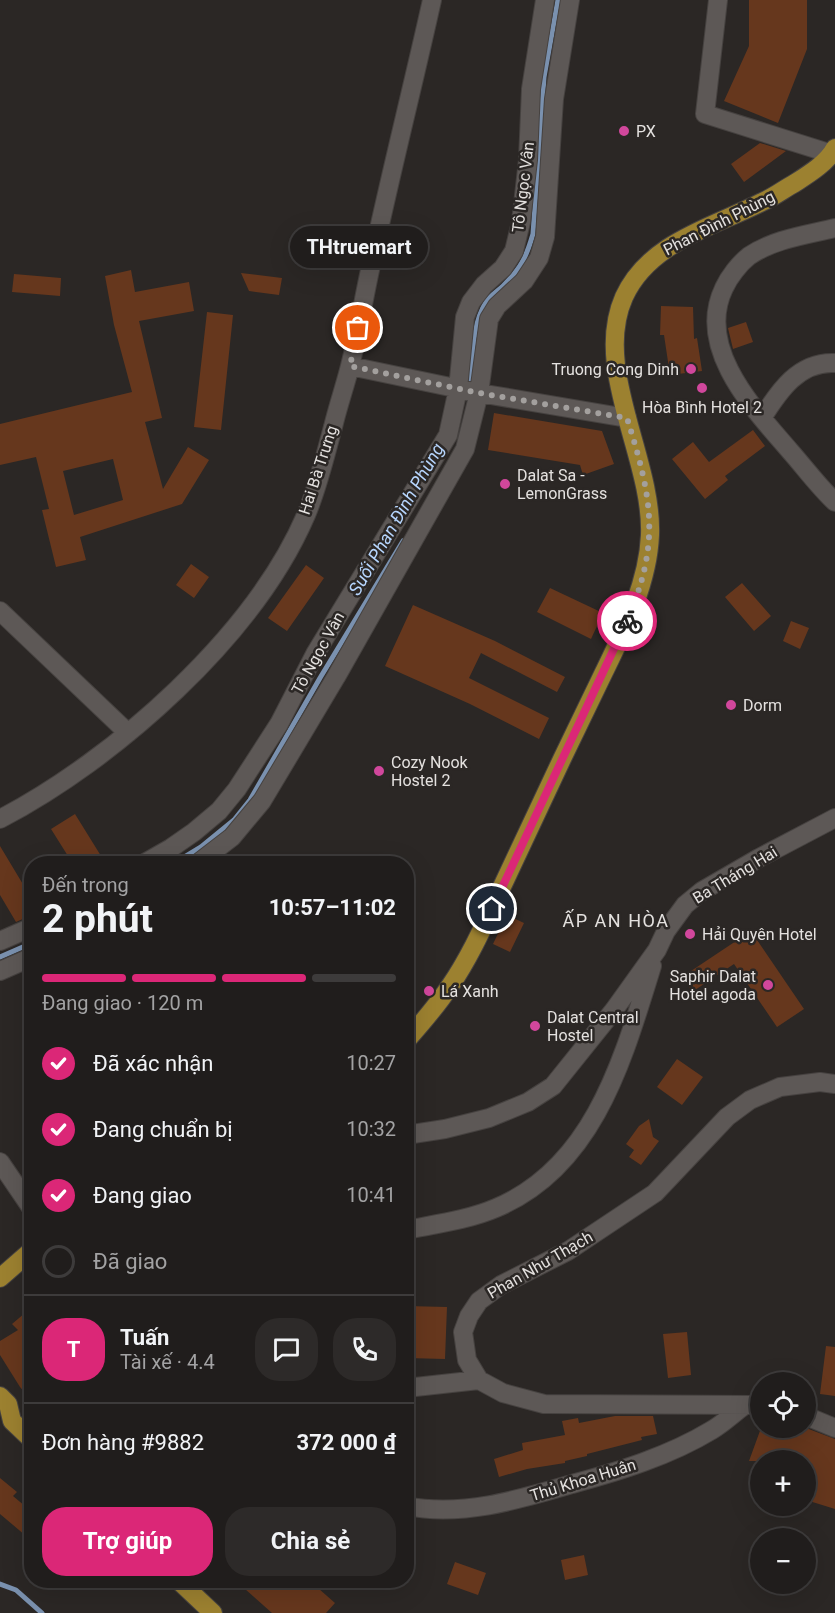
<!DOCTYPE html>
<html lang="vi">
<head>
<meta charset="utf-8">
<style>
	body { margin:0; font-family:Roboto,sans-serif; background:#2d2a29; color:#f1f3f6; height:100vh; display:flex; flex-direction:column; font-size:22px; white-space:nowrap }
	* { box-sizing:border-box; margin:0 }
	p { font-size:20px; color:#a2a2a3 }
	.icon { flex:none; width:33px; height:33px; fill:none; stroke:currentColor; stroke-width:2; stroke-linecap:round; stroke-linejoin:round }
	.map { position:relative; flex:1; overflow:hidden }
	.side { position:absolute; left:24px; top:856px; width:390px; height:732px; display:flex; flex-direction:column; background:#201d1c; border-radius:24px; box-shadow:0 6px 24px #0002,0 0 0 2px #3d3b3b }
	.side>* { flex:none }
	.controls { position:absolute; left:750px; top:1372px; display:grid; gap:12px }
	.controls a { display:grid; place-items:center; width:66px; height:66px; border-radius:50%; background:#201d1c; box-shadow:0 6px 24px #0002,0 0 0 2px #3d3b3b; font-size:30px }
	.pin { position:absolute; display:grid; place-items:center; width:51px; height:51px; color:#fff; margin:-26px; border:3px solid #fff; border-radius:50%; box-shadow:0 2px 6px #0007 }
	.courier { position:absolute; display:grid; place-items:center; width:60px; height:60px; margin:-30px; border:4px solid #db2777; border-radius:50%; background:#fff; color:#222; box-shadow:0 2px 8px #0007 }
	.bubble { position:absolute; height:42px; border-radius:21px; background:#201d1c; box-shadow:0 6px 24px #0002,0 0 0 2px #3d3b3b; font-size:20px; font-weight:700; line-height:42px; text-align:center }
	.summary em { font-style:normal; font-weight:700 }
	.summary div { display:flex; flex-direction:column-reverse }
	.summary { display:flex; align-items:center; justify-content:space-between; height:102px; padding:0 18px }
	h1 { font-size:39px; font-weight:700; line-height:45px }
	.bar { display:grid; grid-template-columns:repeat(4,1fr); gap:9px 6px; align-content:center; height:72px; padding:0 18px }
	.bar i { height:8px; border-radius:4px; background:#3d3b3b }
	.bar .active { background:#db2777 }
	.bar p { grid-column:span 4 }
	.line { display:flex; align-items:center; gap:15px; padding:0 18px; border-top:2px solid #3d3b3b }
	.line div { flex:1 }
	.round { display:grid; place-items:center; flex:none; width:63px; height:63px; border-radius:24px; background:#2d2a29 }
	ol { padding:0 18px; list-style:none }
	li { display:flex; align-items:center; gap:18px; height:66px }
	li p { margin-inline-start:auto }
	li .icon { padding:6px; border-radius:50%; background:#db2777; color:#fff; stroke-width:4 }
	li:last-child { color:#a2a2a3 }
	li i { width:33px; height:33px; border:3px solid #3d3b3b; border-radius:50% }
	.button { display:flex; gap:12px; margin-top:auto; padding:12px 18px }
	.button a { flex:1; height:69px; border-radius:24px; background:#db2777; color:#fff; font-size:24px; font-weight:700; line-height:69px; text-align:center }
	.button a+a { background:#2d2a29; color:#f1f3f6 }
	.map>svg:first-child { display:block }
	.lines { fill:none; stroke-linecap:round; stroke-linejoin:round }
	.stream { stroke:#7a91af; stroke-width:5 }
	.building { fill:#66371d; fill-rule:evenodd }
	.minor-casing { stroke:#464240; stroke-width:20 }
	.major-casing { stroke:#464240; stroke-width:20 }
	.minor { stroke:#5d5856; stroke-width:18 }
	.major { stroke:#9c8130; stroke-width:18 }
	.done { stroke:#a3a09e; stroke-width:6; stroke-dasharray:0 10.8 }
	.route { stroke:#db2777; stroke-width:8 }
	.hotel-dot { fill:#d1479c; stroke:#2b2725; stroke-width:2 }
	.labels { text-anchor:middle; dominant-baseline:central; stroke-width:5; stroke-linejoin:round; paint-order:stroke }
	.poi-label { font-size:16px; fill:#e4e1df; stroke:#2b2725; text-anchor:start }
	.street-label { font-size:16px; fill:#e4e1df; stroke:#2b2725 }
	.water-label { font-size:18px; font-style:italic; fill:#b6d5fd; stroke:#2b2725 }
	.neighbourhood-label { font-size:18px; letter-spacing:1.5px; fill:#e4e1df; stroke:#2b2725 }
</style>
</head>
<body>
<div class="map">
<svg width="835" height="1613" viewBox="0 0 835 1613">
	<rect width="100%" height="100%" fill="#2b2725"/>
	<g class="lines">
		<!-- stream -->
		<path class="stream" d="M470,388C473,360 471,326 486,302C490,296 498,291 503,286C521,268 526,258 533,234L544,77L558,0
			M173,864L201,847L234,820L250,800L320,678L403,541
			M0,957L32,943
			M0,1584L16,1590L42,1613"/>
	</g>
	<!-- building -->
	<path class="building" d="M749,0H807V49L778,123L724,101L749,46Z
		M760,143L786,151L744,182L731,164Z
		M131,270L135,292L189,282L194,311L139,321L162,418L145,422L163,489L188,447L209,460L182,504L80,537L86,560L56,567L42,510L49,509L36,457L0,465V424L132,392L114,325L105,276ZM113,459L123,500L74,515L63,471Z
		M241,273L282,278L279,295L249,291Z
		M14,274L61,278L60,296L12,292Z
		M661,306L693,307L694,339L697,338L702,371L670,375L664,335H660Z
		M207,312L233,315L221,430L194,427Z
		M746,322L753,342L733,349L728,328Z
		M494,413L602,431L614,464L583,475L580,465L488,450Z
		M753,430L765,446L725,476L728,480L705,499L672,459L693,442L709,462Z
		M191,564L209,577L194,598L176,585Z
		M306,565L324,578L287,631L268,618Z
		M742,583L771,616L754,631L725,597Z
		M550,588L603,613L591,639L537,612Z
		M413,605L495,641L565,677L557,692L481,653L469,678L549,718L539,739L470,704L385,666Z
		M791,621L809,628L800,649L783,641Z
		M75,814L106,864H73L51,829Z
		M0,846L24,886L32,881V915L16,922L0,895Z
		M507,915L524,923L510,952L493,944Z
		M751,931L804,1009L777,1027L734,964L692,992L682,977Z
		M677,1059L703,1077L682,1105L657,1087Z
		M649,1119L653,1137L659,1141L641,1165L629,1157L634,1150L626,1144L639,1126Z
		M406,1306L447,1307L445,1359L406,1358Z
		M25,1313L32,1320V1401L20,1387L0,1355V1341L18,1330L12,1324Z
		M687,1332L691,1375L668,1378L663,1334Z
		M826,1346L835,1347V1396L820,1394Z
		M615,1416H653L657,1434L641,1437L642,1440L587,1454V1456L565,1461V1463L527,1469L499,1477L494,1459L523,1450L522,1443L565,1435L562,1421L578,1418L579,1423Z
		M761,1428H806L835,1439V1509L806,1500V1461H749Z
		M0,1478L17,1492L13,1496L32,1512V1541L0,1514Z
		M584,1555L588,1575L565,1580L561,1560Z
		M455,1562L486,1573L478,1595L447,1584Z
		M236,1581H310L335,1603L326,1613H272Z"/>
	<g class="lines">
		<defs>
			<path id="minor" d="M718,0L705,114L835,155
				M835,228C806,235 774,239 749,256C739,264 729,277 724,288C695,348 754,409 790,451C805,468 819,487 835,502
				M350,366L479,393L627,418
				M762,418C779,391 799,361 835,363
				M0,611L128,733
				M0,819C115,759 254,636 306,515C318,487 325,456 333,427C338,406 345,386 350,366C358,334 363,302 370,270C389,180 412,90 432,0
				M143,864L171,848L194,832L219,811L237,789L279,724L315,654L448,435L458,389L465,317L471,302L484,285L503,268L514,251L521,222L528,160L531,89L545,0
				M197,864L232,837L262,801L336,677L465,449L479,393L489,319L497,306L524,281L539,258L545,237L554,99L570,0
				M0,941L32,927
				M0,971L32,957
				M406,1135L445,1129L489,1118L528,1102L553,1086L614,1010L657,950L666,931L685,905L702,891L759,858L835,818
				M0,1162L32,1209
				M406,1230C436,1224 468,1220 496,1208C594,1167 623,1059 652,966
				M406,1388L479,1380
				M760,1405L544,1404L503,1393L479,1380L467,1360L463,1332L469,1316L479,1301L501,1285L568,1251L655,1193L727,1117L750,1100L780,1087L820,1082L835,1084
				M806,1416L835,1428
				M406,1506C462,1517 518,1500 572,1484C620,1471 669,1456 712,1430C724,1423 734,1413 745,1405"/>
			<path id="major" d="M406,1041C422,1023 437,1006 450,986C470,957 485,923 500,891C521,847 541,803 562,759C576,730 590,701 604,672C625,629 648,583 650,535C653,459 592,369 624,297C649,242 713,227 762,202C774,197 784,189 795,183C809,174 827,163 835,148
				M0,1278L32,1250
				M0,1396L8,1404L12,1421L32,1440
				M179,1581L213,1613"/>
		</defs>
		<!-- minor casing -->
		<use href="#minor" class="minor-casing"/>
		<!-- major casing -->
		<use href="#major" class="major-casing"/>
		<!-- minor -->
		<use href="#minor" class="minor"/>
		<!-- major -->
		<use href="#major" class="major"/>
	</g>
	<g class="lines">
		<!-- done -->
		<path class="done" d="M358,328L350,366L479,393L627,418C652,498 661,542 627,621"/>
		<!-- route -->
		<path class="route" d="M492,909L627,621"/>
	</g>
	<!-- markers -->
	<g class="hotel-dot">
		<circle cx="624" cy="131" r="6"/>
		<circle cx="691" cy="369" r="6"/>
		<circle cx="702" cy="388" r="6"/>
		<circle cx="505" cy="484" r="6"/>
		<circle cx="731" cy="705" r="6"/>
		<circle cx="379" cy="771" r="6"/>
		<circle cx="690" cy="934" r="6"/>
		<circle cx="768" cy="985" r="6"/>
		<circle cx="429" cy="991" r="6"/>
		<circle cx="535" cy="1026" r="6"/>
	</g>
	<g class="labels">
		<!-- poi labels -->
		<g class="poi-label">
			<text x="636" y="131">PX</text>
			<text x="679" y="369" text-anchor="end">Truong Cong Dinh</text>
			<text x="702" y="407" text-anchor="middle">Hòa Bình Hotel 2</text>
			<text x="517" y="475">Dalat Sa -<tspan x="517" dy="18">LemonGrass</tspan></text>
			<text x="743" y="705">Dorm</text>
			<text x="391" y="762">Cozy Nook<tspan x="391" dy="18">Hostel 2</tspan></text>
			<text x="702" y="934">Hải Quyên Hotel</text>
			<text x="756" y="976" text-anchor="end">Saphir Dalat<tspan x="756" dy="18">Hotel agoda</tspan></text>
			<text x="441" y="991">Lá Xanh</text>
			<text x="547" y="1017">Dalat Central<tspan x="547" dy="18">Hostel</tspan></text>
		</g>
		<!-- street labels -->
		<g class="street-label">
			<text transform="translate(523 187) rotate(-83)">Tô Ngọc Vân</text>
			<text transform="translate(719 223) rotate(-27)">Phan Đình Phùng</text>
			<text transform="translate(318 470) rotate(-72)">Hai Bà Trưng</text>
			<text transform="translate(318 653) rotate(-61)">Tô Ngọc Vân</text>
			<text transform="translate(735 875) rotate(-31)">Ba Tháng Hai</text>
			<text transform="translate(540 1265) rotate(-30)">Phan Như Thạch</text>
			<text transform="translate(583 1480) rotate(-17)">Thủ Khoa Huân</text>
		</g>
		<!-- water labels -->
		<g class="water-label">
			<text transform="translate(396 519) rotate(-60)">Suối Phan Đình Phùng</text>
		</g>
		<!-- neighbourhood labels -->
		<g class="neighbourhood-label">
			<text x="616" y="920">ẤP AN HÒA</text>
		</g>
	</g>
</svg>
<div class="controls">
<a><svg class="icon" aria-label="locate" viewBox="0 0 24 24"><circle cx="12" cy="12" r="6"/><path d="M12 2v4M12 18v4M2 12h4M18 12h4"/></svg></a>
<a>+</a>
<a>−</a>
</div>
<div class="pin" style="left:358px;top:328px;background:#ea580c"><svg class="icon" aria-label="bag" viewBox="0 0 24 24"><path d="M5 8h14l-1 12H6zM9 8a3 3 0 0 1 6 0"/></svg></div>
<div class="pin" style="left:492px;top:909px;background:#1f2937"><svg class="icon" aria-label="home" viewBox="0 0 24 24"><path d="M3 11l9-7 9 7M6 9v11h12V9"/></svg></div>
<div class="courier" style="left:627px;top:621px"><svg class="icon" aria-label="bike" viewBox="0 0 24 24"><circle cx="6" cy="16" r="4"/><circle cx="18" cy="16" r="4"/><path d="M6 16l4-8h5l3 8M10 8l3 8H6M13 5h3"/></svg></div>
<div class="bubble" style="left:290px;top:226px;width:138px">THtruemart</div>
<section class="side">
<div class="summary"><div><h1>2 phút</h1><p>Đến trong</p></div><em>10:57–11:02</em></div>
<div class="bar"><i class="active"></i><i class="active"></i><i class="active"></i><i></i><p>Đang giao · 120 m</p></div>
<ol>
<li><svg class="icon" aria-label="check" viewBox="0 0 24 24"><path d="M5 12l5 5 9-10"/></svg>Đã xác nhận<p>10:27</p></li>
<li><svg class="icon" aria-label="check" viewBox="0 0 24 24"><path d="M5 12l5 5 9-10"/></svg>Đang chuẩn bị<p>10:32</p></li>
<li><svg class="icon" aria-label="check" viewBox="0 0 24 24"><path d="M5 12l5 5 9-10"/></svg>Đang giao<p>10:41</p></li>
<li><i></i>Đã giao</li>
</ol>
<div class="line" style="height:108px"><b class="round" style="background:#db2777;color:#fff">T</b><div><b>Tuấn</b><p>Tài xế · 4.4</p></div><a class="round"><svg class="icon" aria-label="chat" viewBox="0 0 24 24"><path d="M4 5h16v11H9l-5 4z"/></svg></a><a class="round"><svg class="icon" aria-label="phone" viewBox="0 0 24 24"><path d="M5 4h4l2 5-3 2q2 4 5 5l2-3 5 2v4C11 20 4 13 5 4z"/></svg></a></div>
<div class="line" style="height:78px"><div>Đơn hàng #9882</div><b>372 000 ₫</b></div>
<div class="button"><a>Trợ giúp</a><a>Chia sẻ</a></div>
</section>
</div>
</body>
</html>
